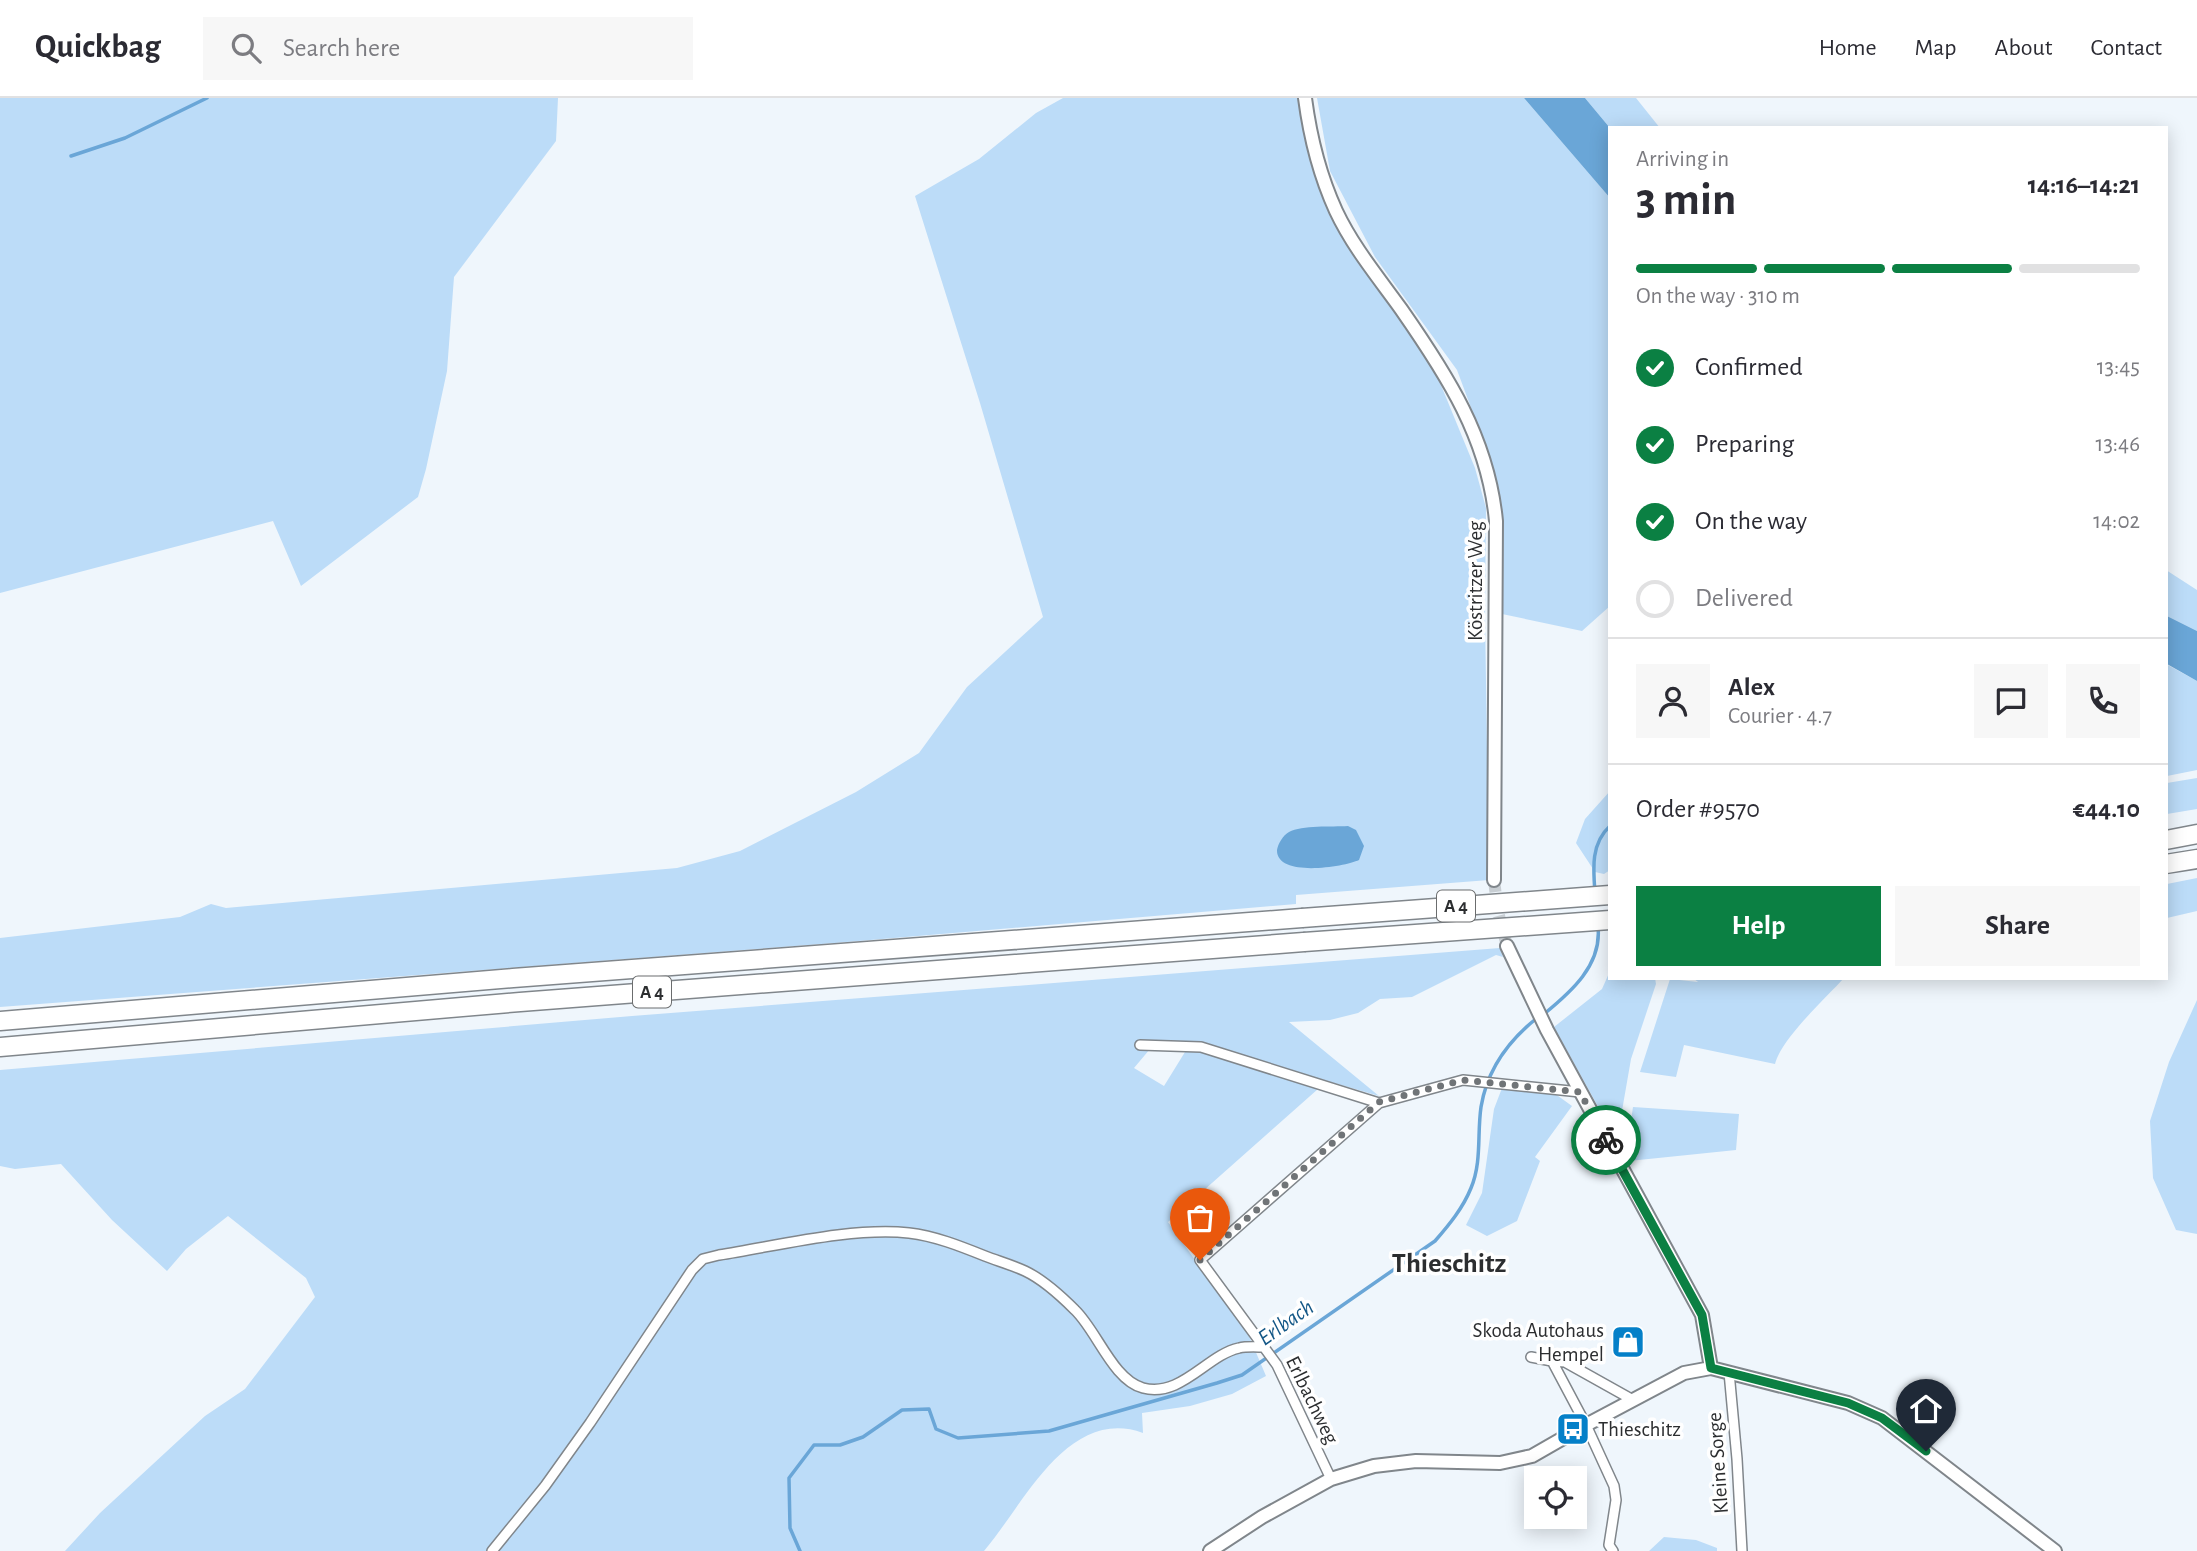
<!DOCTYPE html>
<html lang="en">
<head>
<meta charset="utf-8">
<style>
	body { margin:0; font-family:"Alegreya Sans",sans-serif; background:#f7f7f7; color:#2b2b33; height:100vh; display:flex; flex-direction:column; font-size:26px; white-space:nowrap }
	* { box-sizing:border-box; margin:0 }
	p { font-size:23px; color:#7c7c81 }
	.icon { flex:none; width:38px; height:38px; fill:none; stroke:currentColor; stroke-width:2; stroke-linecap:round; stroke-linejoin:round }
	.map { position:relative; flex:1; overflow:hidden }
	.sheet { position:absolute; left:1608px; top:28px; width:560px; height:854px; display:flex; flex-direction:column; background:#fff; border-radius:0px; box-shadow:0 4px 18px #0003 }
	.sheet>* { flex:none }
	.tools { position:absolute; left:1524px; top:1368px; display:grid; gap:14px }
	.tools a { display:grid; place-items:center; width:63px; height:63px; border-radius:0px; background:#fff; box-shadow:0 4px 18px #0003; font-size:35px }
	.pin { position:absolute; display:grid; place-items:center; width:60px; height:60px; color:#fff; margin:-72px -30px; border-radius:50% 50% 50% 0; rotate:-45deg; box-shadow:0 0 7px #0007 }
	.pin .icon { rotate:45deg }
	.courier { position:absolute; display:grid; place-items:center; width:70px; height:70px; margin:-35px; border:5px solid #0b8043; border-radius:50%; background:#fff; color:#222; box-shadow:0 2px 9px #0007 }
	.head em { font-style:normal; font-weight:700 }
	.head div { display:flex; flex-direction:column-reverse }
	.head { display:flex; align-items:center; justify-content:space-between; height:119px; padding:0 28px }
	h1 { font-size:46px; font-weight:700; line-height:52px }
	.bar { display:grid; grid-template-columns:repeat(4,1fr); gap:10px 7px; align-content:center; height:84px; padding:0 28px }
	.bar i { height:9px; border-radius:5px; background:#e1e1e2 }
	.bar .active { background:#0b8043 }
	.bar p { grid-column:span 4 }
	.line { display:flex; align-items:center; gap:18px; padding:0 28px; border-top:2px solid #e1e1e2 }
	.line div { flex:1 }
	.round { display:grid; place-items:center; flex:none; width:74px; height:74px; border-radius:0px; background:#f7f7f7 }
	ol { padding:0 28px; list-style:none }
	li { display:flex; align-items:center; gap:21px; height:77px }
	li p { margin-inline-start:auto }
	li .icon { padding:7px; border-radius:50%; background:#0b8043; color:#fff; stroke-width:4 }
	li:last-child { color:#7c7c81 }
	li i { width:38px; height:38px; border:4px solid #e1e1e2; border-radius:50% }
	.button { display:flex; gap:14px; margin-top:auto; padding:14px 28px }
	.button a { flex:1; height:80px; border-radius:0px; background:#0b8043; color:#fff; font-size:28px; font-weight:700; line-height:80px; text-align:center }
	.button a+a { background:#f7f7f7; color:#2b2b33 }
	header { display:flex; align-items:center; gap:42px; box-sizing:border-box; height:98px; padding:0 35px; background:#fff; border-bottom:2px solid #e1e1e2 }
	header strong { font-size:33px }
	nav { display:flex; gap:38px; margin-inline-start:auto; font-size:24px }
	.search { width:490px; height:63px; background:#f7f7f7; display:flex; align-items:center; gap:18px; box-sizing:border-box; padding:0 24px; border-radius:0px; color:#7c7c81; font-size:26px }
	.map>svg:first-child { display:block }
	.green { fill:#bcdcf8 }
	.water { fill:#6aa6d7 }
	.lines { fill:none; stroke-linecap:round; stroke-linejoin:round }
	.stream { stroke:#6aa6d7; stroke-width:3.5 }
	.secondary-tunnel { stroke:#c8ced3; stroke-width:12; stroke-dasharray:12 6; stroke-linecap:butt }
	.street-casing { stroke:#80868b; stroke-width:12 }
	.secondary-casing { stroke:#80868b; stroke-width:16 }
	.highway-casing { stroke:#80868b; stroke-width:21 }
	.street { stroke:#fff; stroke-width:9 }
	.secondary { stroke:#fff; stroke-width:12 }
	.highway { stroke:#fff; stroke-width:18 }
	.highway-bridge-casing { stroke:#80868b; stroke-width:21; stroke-linecap:butt }
	.highway-bridge { stroke:#fff; stroke-width:18 }
	.done { stroke:#707477; stroke-width:7; stroke-dasharray:0 12.6 }
	.route { stroke:#0b8043; stroke-width:9 }
	.labels { text-anchor:middle; dominant-baseline:central; stroke-width:7; stroke-linejoin:round; paint-order:stroke }
	.shield { fill:#fff; stroke:#6b6d6e; stroke-width:2 }
	.shield-label { font-size:19px; font-weight:bold; fill:#2c2e30 }
	.street-label { font-size:21px; fill:#2c2e30; stroke:#fff }
	.poi-label { font-size:21px; fill:#2c2e30; stroke:#fff; text-anchor:end }
	.water-label { font-size:23px; font-style:italic; fill:#155887; stroke:#fff }
	.district-label { font-size:28px; font-weight:bold; fill:#2c2e30; stroke:#fff }
</style>
</head>
<body>
<header>
<strong>Quickbag</strong>
<div class="search"><svg class="icon" aria-label="search" viewBox="0 0 24 24"><circle cx="10" cy="10" r="6"/><path d="M15 15l6 6"/></svg>Search here</div>
<nav><a>Home</a><a>Map</a><a>About</a><a>Contact</a></nav>
</header>
<div class="map">
<svg width="2197" height="1453" viewBox="0 0 2197 1453">
	<rect width="100%" height="100%" fill="#eff6fc"/>
	<!-- green -->
	<path class="green" d="M0,0H558L556,43L454,179L447,273L426,371L418,399L301,488L273,423L0,495Z
		M1063,0H1300L1332,115L1365,174L1395,212L1436,275L1475,370L1486,410L1485,517L1489,782L1296,797V806L835,845L0,909V840L180,819L211,806L226,810L677,770L740,753L856,694L919,655L967,589L1043,519L980,305L915,98L979,61L1036,15Z
		M1317,0H1524L1610,100V508L1582,533L1502,516L1500,398L1492,366L1457,272L1375,159L1330,73Z
		M1585,0H1636L1660,30H1610Z
		M2166,472L2197,492V533L2167,518Z
		M2166,566L2197,583V672L2167,678Z
		M2197,680V711L2167,716V685Z
		M1610,693V772L1604,776L1595,774L1576,745L1585,721Z
		M2197,780V813L2167,820V786Z
		M1500,850L1503,859L1496,857L1412,899L1380,901L1358,915L1330,922L1289,924L1379,998L1201,946L1150,951L1134,970L1164,988L1185,954H1200L1318,991L1168,1124L1249,1238L1266,1278L1232,1296L1190,1308L1142,1315L1143,1335C1068,1308 1024,1406 984,1453H65L100,1415L205,1318L245,1291L315,1199L306,1180L228,1118L186,1151L167,1173L112,1122L61,1066L15,1071L0,1068V972L632,918Z
		M1610,873V880H1655L1656,886L1631,961L1619,1030L1612,1034L1554,929L1602,891Z
		M1693,880H1844C1825,901 1781,941 1775,966L1684,947L1676,979L1640,974L1670,881L1698,884Z
		M2197,902V1136L2176,1132L2153,1080L2150,1023L2169,964Z
		M1502,990L1554,995L1572,1008L1535,1059L1540,1063L1517,1123L1487,1138L1466,1127L1482,1095L1494,1011Z
		M1633,1009L1739,1016L1736,1052L1629,1063L1626,1056Z
		M1664,1439L1696,1442L1717,1450V1453H1649Z"/>
	<!-- water -->
	<path class="water" d="M1524,0H1585L1610,30V100Z
		M2167,518L2197,533V583L2167,566Z
		M1348,728L1356,732L1364,748L1359,762C1344,769 1276,780 1277,752C1278,746 1283,737 1289,734C1302,727 1332,729 1348,728Z"/>
	<g class="lines">
		<!-- stream -->
		<path class="stream" d="M71,58L125,40L207,0
			M1595,794C1593,770 1591,745 1610,728
			M1544,916C1571,894 1602,867 1598,829
			M800,1453L790,1430L789,1380L814,1347H840L863,1339L902,1312L929,1311L936,1331L958,1340L1049,1333L1217,1285L1242,1277L1435,1143C1449,1127 1463,1110 1471,1090C1482,1064 1477,1036 1481,1009C1487,972 1508,943 1537,920"/>
		<!-- secondary-tunnel -->
		<path class="secondary-tunnel" d="M1494,782L1498,814L1507,848"/>
		<defs>
			<path id="street" d="M1140,947L1201,949L1379,1005L1463,982L1580,994
				M1531,1259L1552,1263L1586,1327L1614,1388L1616,1402L1609,1447L1613,1453
				M1552,1263L1565,1264L1633,1302
				M1729,1274L1737,1361L1742,1453
				M1331,1381L1277,1267L1200,1162L1379,1005
				M492,1453L545,1388L590,1325L692,1172L703,1161L719,1157C777,1148 851,1129 909,1135C935,1138 960,1148 985,1158C998,1163 1012,1167 1025,1173C1042,1181 1061,1198 1075,1212C1097,1233 1113,1282 1143,1290C1181,1300 1207,1257 1239,1250C1247,1248 1257,1249 1265,1249"/>
			<path id="secondary" d="M1305,0C1310,38 1320,78 1336,113C1353,149 1378,179 1401,211C1447,277 1488,340 1496,423L1494,782
				M1507,848L1547,932L1702,1217L1711,1270
				M1210,1453L1262,1419L1331,1381L1374,1368L1416,1363L1500,1365L1532,1358L1586,1327L1684,1275L1711,1270L1848,1305L1882,1320L2055,1453"/>
			<path id="highway" d="M2166,742L2197,736
				M2166,766L2197,761
				M0,923L513,880L1302,820
				M0,949L520,904L1304,844"/>
		</defs>
		<!-- street casing -->
		<use href="#street" class="street-casing"/>
		<!-- secondary casing -->
		<use href="#secondary" class="secondary-casing"/>
		<!-- highway casing -->
		<use href="#highway" class="highway-casing"/>
		<!-- street -->
		<use href="#street" class="street"/>
		<!-- secondary -->
		<use href="#secondary" class="secondary"/>
		<!-- highway -->
		<use href="#highway" class="highway"/>
		<defs>
			<path id="highway-bridge" d="M1302,820L1610,797
				M1304,844L1610,822"/>
		</defs>
		<!-- highway-bridge casing -->
		<use href="#highway-bridge" class="highway-bridge-casing"/>
		<!-- highway-bridge -->
		<use href="#highway-bridge" class="highway-bridge"/>
	</g>
	<g class="lines">
		<!-- done -->
		<path class="done" d="M1200,1162L1379,1004L1463,982L1580,994L1606,1042"/>
		<!-- route -->
		<path class="route" d="M1606,1042L1702,1217L1711,1270L1848,1305L1882,1320L1926,1353"/>
	</g>
	<!-- icons -->
	<defs>
		<symbol id="shop-square" viewBox="-11 -11 22 22"><rect x="-9" y="-9" width="18" height="18" rx="4" fill="#0580c8" stroke="#fff"/><path d="M-5-2.5h2.3a2.7 3.5 0 0 1 5.4 0H5L5.5 6h-11ZM-1.5-2.5h3a1.5 2.3 0 0 0-3 0Z" fill="#fff"/></symbol>
		<symbol id="bus-square" viewBox="-11 -11 22 22"><rect x="-9" y="-9" width="18" height="18" rx="4" fill="#0580c8" stroke="#fff"/><path d="M-5-6H5V4H4V6H2V4H-2V6H-4V4H-5ZM-3.5-4V0h7V-4ZM-3.5 1.2v1.5H-2V1.2ZM2 1.2v1.5H3.5V1.2Z" fill="#fff"/></symbol>
	</defs>
	<g fill-rule="evenodd">
		<use href="#shop-square" x="1609" y="1225" width="38" height="38"/>
		<use href="#bus-square" x="1554" y="1312" width="38" height="38"/>
	</g>
	<g class="labels">
		<!-- shield labels -->
		<g class="shield">
			<rect x="1437" y="792.5" width="38" height="31" rx="5"/>
			<rect x="633" y="878.5" width="38" height="31" rx="5"/>
		</g>
		<g class="shield-label">
			<text x="1456" y="808">A 4</text>
			<text x="652" y="894">A 4</text>
		</g>
		<!-- street labels -->
		<g class="street-label">
			<text transform="translate(1475 483) rotate(-90)">Köstritzer Weg</text>
			<text transform="translate(1312 1302) rotate(64)">Erlbachweg</text>
			<text transform="translate(1718 1365) rotate(-94)">Kleine Sorge</text>
		</g>
		<!-- poi labels -->
		<g class="poi-label">
			<text x="1604" y="1232">Skoda Autohaus<tspan x="1604" dy="24">Hempel</tspan></text>
			<text x="1598" y="1331" text-anchor="start">Thieschitz</text>
		</g>
		<!-- water labels -->
		<g class="water-label">
			<text transform="translate(1286 1225) rotate(-35)">Erlbach</text>
		</g>
		<!-- district labels -->
		<g class="district-label">
			<text x="1449" y="1166">Thieschitz</text>
		</g>
	</g>
</svg>
<div class="tools">
<a><svg class="icon" aria-label="locate" viewBox="0 0 24 24"><circle cx="12" cy="12" r="6"/><path d="M12 2v4M12 18v4M2 12h4M18 12h4"/></svg></a>
</div>
<div class="pin" style="left:1200px;top:1162px;background:#ea580c"><svg class="icon" aria-label="bag" viewBox="0 0 24 24"><path d="M5 8h14l-1 12H6zM9 8a3 3 0 0 1 6 0"/></svg></div>
<div class="pin" style="left:1926px;top:1353px;background:#1f2937"><svg class="icon" aria-label="home" viewBox="0 0 24 24"><path d="M3 11l9-7 9 7M6 9v11h12V9"/></svg></div>
<div class="courier" style="left:1606px;top:1042px"><svg class="icon" aria-label="bike" viewBox="0 0 24 24"><circle cx="6" cy="16" r="4"/><circle cx="18" cy="16" r="4"/><path d="M6 16l4-8h5l3 8M10 8l3 8H6M13 5h3"/></svg></div>
<section class="sheet">
<div class="head"><div><h1>3 min</h1><p>Arriving in</p></div><em>14:16–14:21</em></div>
<div class="bar"><i class="active"></i><i class="active"></i><i class="active"></i><i></i><p>On the way · 310 m</p></div>
<ol>
<li><svg class="icon" aria-label="check" viewBox="0 0 24 24"><path d="M5 12l5 5 9-10"/></svg>Confirmed<p>13:45</p></li>
<li><svg class="icon" aria-label="check" viewBox="0 0 24 24"><path d="M5 12l5 5 9-10"/></svg>Preparing<p>13:46</p></li>
<li><svg class="icon" aria-label="check" viewBox="0 0 24 24"><path d="M5 12l5 5 9-10"/></svg>On the way<p>14:02</p></li>
<li><i></i>Delivered</li>
</ol>
<div class="line" style="height:126px"><a class="round"><svg class="icon" aria-label="person" viewBox="0 0 24 24"><circle cx="12" cy="8" r="4"/><path d="M4 21q1-7 8-7t8 7"/></svg></a><div><b>Alex</b><p>Courier · 4.7</p></div><a class="round"><svg class="icon" aria-label="chat" viewBox="0 0 24 24"><path d="M4 5h16v11H9l-5 4z"/></svg></a><a class="round"><svg class="icon" aria-label="phone" viewBox="0 0 24 24"><path d="M5 4h4l2 5-3 2q2 4 5 5l2-3 5 2v4C11 20 4 13 5 4z"/></svg></a></div>
<div class="line" style="height:91px"><div>Order #9570</div><b>€44.10</b></div>
<div class="button"><a>Help</a><a>Share</a></div>
</section>
</div>
</body>
</html>
